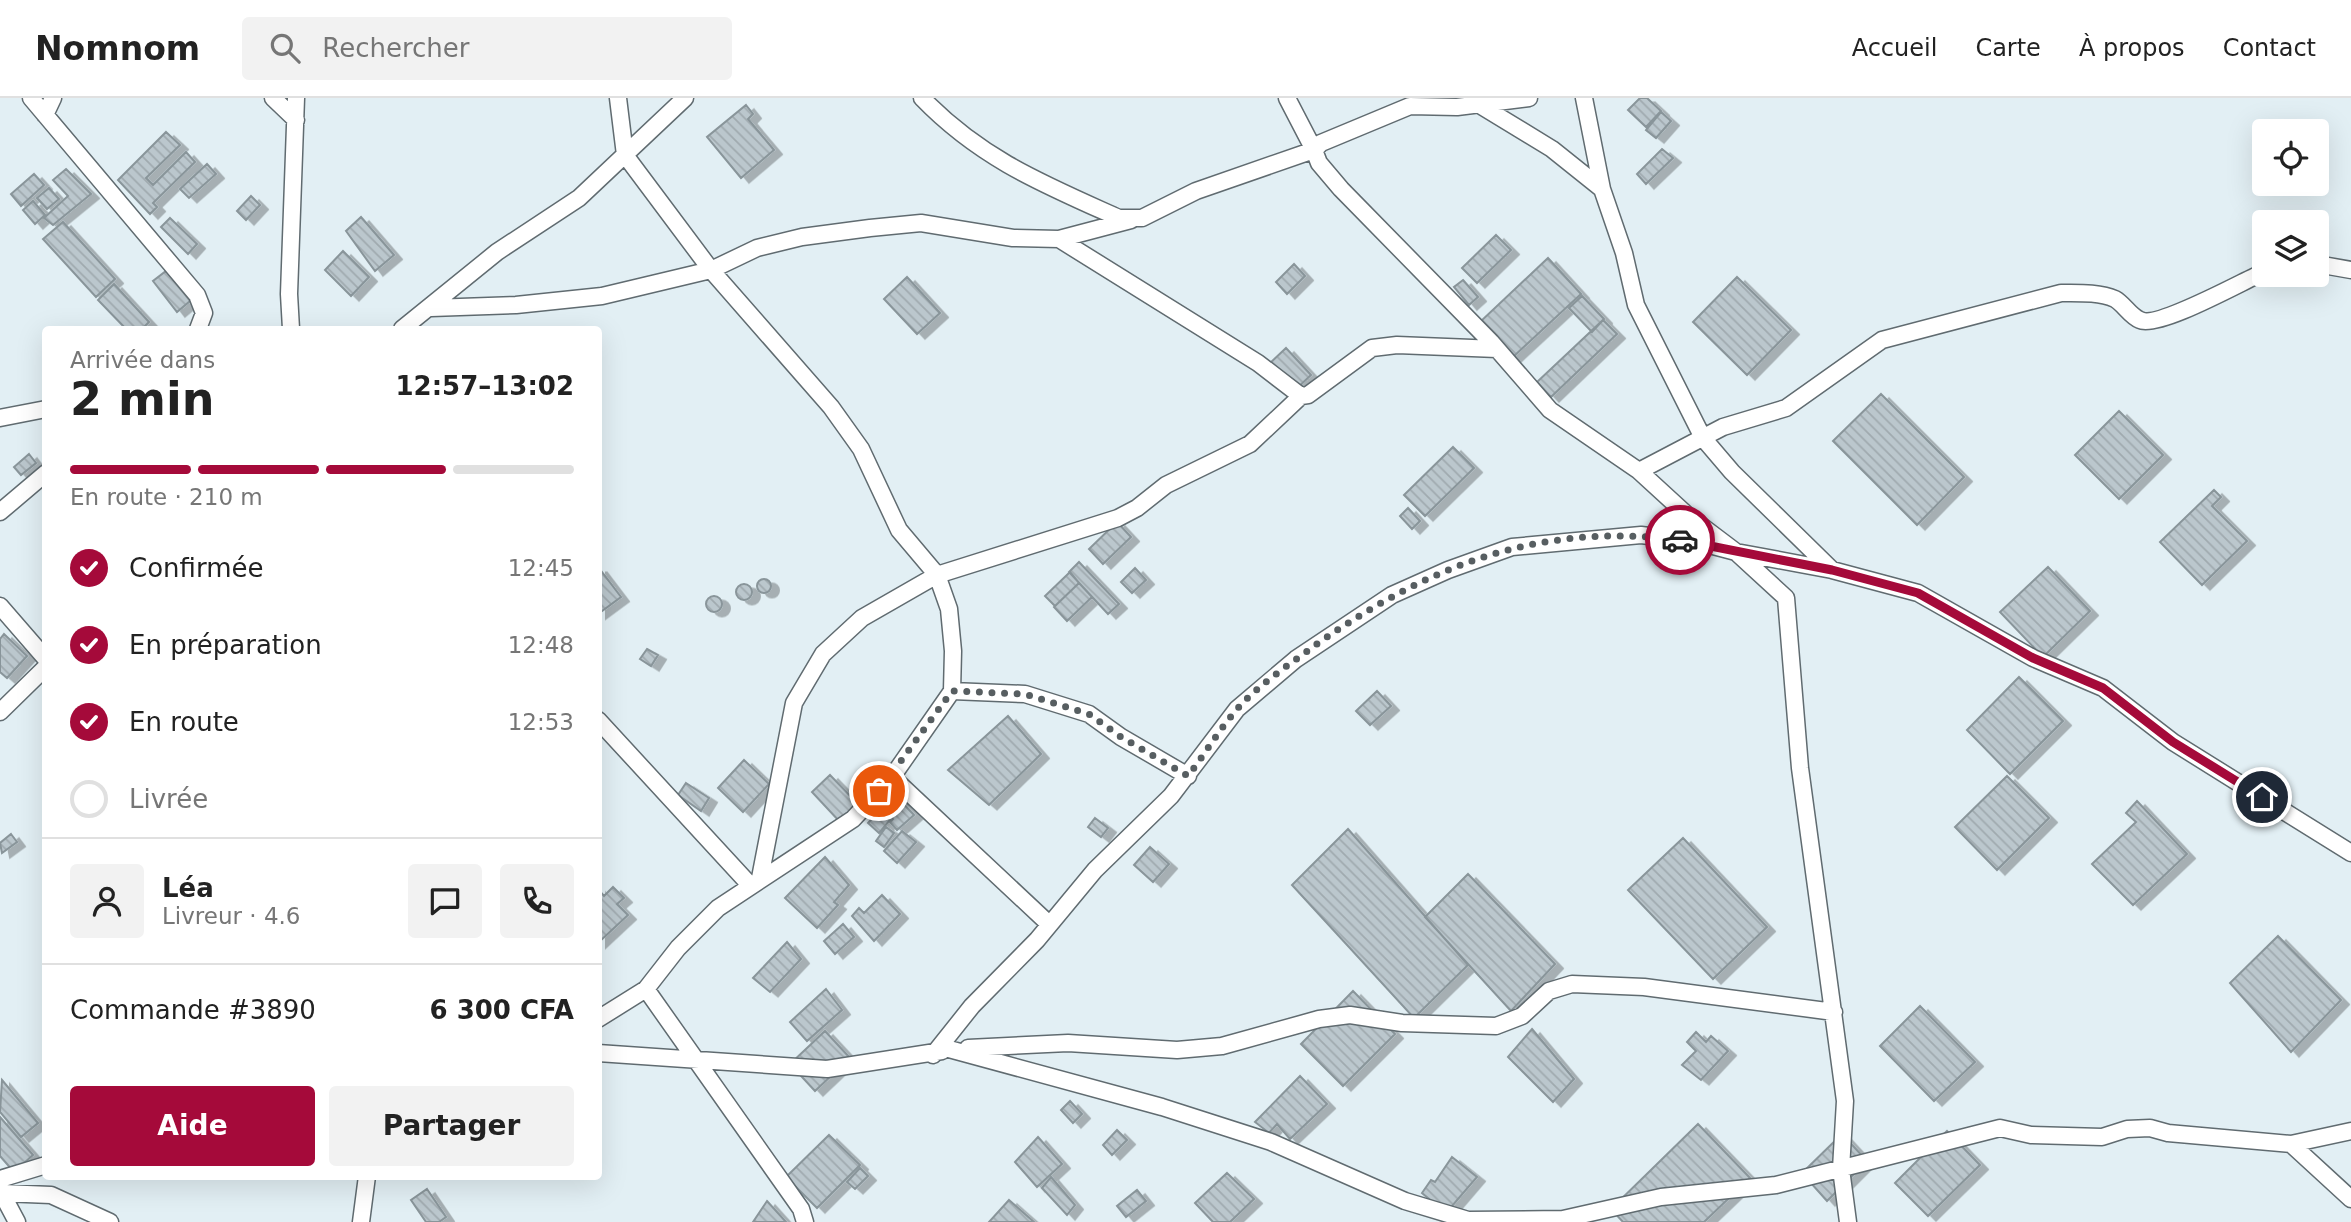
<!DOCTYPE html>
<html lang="fr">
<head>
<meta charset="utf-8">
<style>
	body { margin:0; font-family:"DejaVu Sans",sans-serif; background:#f2f2f2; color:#222; height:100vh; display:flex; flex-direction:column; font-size:26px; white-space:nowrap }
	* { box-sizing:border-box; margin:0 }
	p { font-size:23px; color:#767676 }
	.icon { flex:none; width:38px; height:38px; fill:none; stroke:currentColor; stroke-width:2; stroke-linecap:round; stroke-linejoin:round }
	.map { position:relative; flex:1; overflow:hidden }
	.side { position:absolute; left:42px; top:228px; width:560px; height:854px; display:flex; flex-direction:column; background:#fff; border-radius:7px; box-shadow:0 7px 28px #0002 }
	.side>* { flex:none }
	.tools { position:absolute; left:2252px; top:21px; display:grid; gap:14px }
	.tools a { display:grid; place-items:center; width:77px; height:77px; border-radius:7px; background:#fff; box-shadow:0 7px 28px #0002; font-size:35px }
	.pin { position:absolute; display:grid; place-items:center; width:60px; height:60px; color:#fff; margin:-30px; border:4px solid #fff; border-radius:50%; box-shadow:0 2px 7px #0007 }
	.courier { position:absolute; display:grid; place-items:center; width:70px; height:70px; margin:-35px; border:5px solid #a50a3a; border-radius:50%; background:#fff; color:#222; box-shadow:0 2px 9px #0007 }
	.summary em { font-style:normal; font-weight:600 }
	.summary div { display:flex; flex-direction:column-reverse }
	.summary { display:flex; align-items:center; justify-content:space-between; height:119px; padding:0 28px }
	h1 { font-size:46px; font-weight:600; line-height:52px }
	.bar { display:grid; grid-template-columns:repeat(4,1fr); gap:10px 7px; align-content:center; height:84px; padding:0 28px }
	.bar i { height:9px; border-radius:5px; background:#e0e0e0 }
	.bar .current { background:#a50a3a }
	.bar p { grid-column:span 4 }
	.line { display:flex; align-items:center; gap:18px; padding:0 28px; border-top:2px solid #e0e0e0 }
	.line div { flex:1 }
	.round { display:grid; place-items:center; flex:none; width:74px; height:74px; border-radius:7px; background:#f2f2f2 }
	ol { padding:0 28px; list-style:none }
	li { display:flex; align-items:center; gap:21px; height:77px }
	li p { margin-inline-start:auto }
	li .icon { padding:7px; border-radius:50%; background:#a50a3a; color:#fff; stroke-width:4 }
	li:last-child { color:#767676 }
	li i { width:38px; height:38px; border:4px solid #e0e0e0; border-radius:50% }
	.action { display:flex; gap:14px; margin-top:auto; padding:14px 28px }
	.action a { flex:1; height:80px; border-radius:7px; background:#a50a3a; color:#fff; font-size:28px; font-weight:600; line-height:80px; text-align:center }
	.action a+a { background:#f2f2f2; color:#222 }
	header { display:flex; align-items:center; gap:42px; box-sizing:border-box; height:98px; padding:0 35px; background:#fff; border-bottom:2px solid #e0e0e0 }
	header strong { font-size:33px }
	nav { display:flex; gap:38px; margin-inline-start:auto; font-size:24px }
	.search { width:490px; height:63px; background:#f2f2f2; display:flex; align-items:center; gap:18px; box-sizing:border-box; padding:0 24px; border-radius:7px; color:#767676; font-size:26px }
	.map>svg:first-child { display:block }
	.building { fill:url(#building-back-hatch); stroke:#89959a; stroke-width:2; filter:url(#shadow) }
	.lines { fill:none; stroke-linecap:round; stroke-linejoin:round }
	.minor-casing { stroke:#606b70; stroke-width:19 }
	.minor { stroke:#fff; stroke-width:16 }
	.done { stroke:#575e61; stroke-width:7; stroke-dasharray:0 12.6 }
	.route { stroke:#a50a3a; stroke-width:9 }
</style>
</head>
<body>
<header>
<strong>Nomnom</strong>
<div class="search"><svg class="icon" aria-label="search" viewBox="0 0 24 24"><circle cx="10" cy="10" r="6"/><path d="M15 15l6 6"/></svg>Rechercher</div>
<nav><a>Accueil</a><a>Carte</a><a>À propos</a><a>Contact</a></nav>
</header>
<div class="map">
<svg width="2351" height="1124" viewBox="0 0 2351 1124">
	<defs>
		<pattern id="building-back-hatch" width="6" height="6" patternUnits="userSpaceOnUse" patternTransform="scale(1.75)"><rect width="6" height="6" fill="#bbc7cd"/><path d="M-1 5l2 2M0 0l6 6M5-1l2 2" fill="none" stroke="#a0aaaf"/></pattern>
		<filter id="shadow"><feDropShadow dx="8" dy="4.5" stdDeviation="0" flood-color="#0004"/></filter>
	</defs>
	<rect width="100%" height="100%" fill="#e2eff4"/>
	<!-- building -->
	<path class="building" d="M1640,0H1647L1661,13L1646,29L1628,12Z
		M746,7L753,16L748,21L774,52L741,80L707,39Z
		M1661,14L1671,23L1656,40L1646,32Z
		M166,34L180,47L146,80L153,87L186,54L195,64L153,105L157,109L150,116L118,82Z
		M1662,51L1673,60L1646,86L1637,76Z
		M207,66L216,76L189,100L180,91Z
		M66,71L91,96L53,127L44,120L68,98L53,82Z
		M34,76L44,87L21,108L11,96Z
		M49,90L59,101L47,111L37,100Z
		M251,98L260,107L246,122L237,113Z
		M33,103L45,117L35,126L23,112Z
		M361,119L394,157L375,173L346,133Z
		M170,120L197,146L188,156L161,129Z
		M63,124L115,181L96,199L43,141Z
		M1496,137L1511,152L1477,185L1462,170Z
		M343,153L369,179L351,198L325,172Z
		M1548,160L1581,196L1513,259L1480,224Z
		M1294,166L1305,178L1287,196L1276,184Z
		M166,173L190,203L177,214L153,183Z
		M907,179L940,215L917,236L884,201Z
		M1737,179L1791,232L1747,277L1693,224Z
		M1463,182L1478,199L1469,207L1454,189Z
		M114,186L149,224L142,231H126L98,202Z
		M1582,198L1604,221L1592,234L1569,210Z
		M1603,222L1617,236L1551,299L1537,284Z
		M1286,250L1311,277L1294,293L1269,266Z
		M1881,296L1964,379L1917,427L1833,343Z
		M2119,313L2163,357L2119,401L2075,357Z
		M1453,349L1474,370L1425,418L1404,397Z
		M29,356L36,365L21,377L14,369Z
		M2214,392L2221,399L2212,408L2247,443L2202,487L2160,444Z
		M1408,410L1420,423L1412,431L1400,418Z
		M1117,424L1131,439L1103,466L1089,451Z
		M1079,464L1119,506L1108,516L1069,474Z
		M2048,469L2090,513L2043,559L2000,514Z
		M599,470L621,499L598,516V470Z
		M1135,470L1146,482L1132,495L1121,484Z
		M1070,474L1079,485L1055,508L1045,498Z
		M757 488a7 7 0 1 1 14 0a7 7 0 1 1-14 0Z
		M1079,485L1092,499L1067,523L1054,509Z
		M736 494a8 8 0 1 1 16 0a8 8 0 1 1-16 0Z
		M706 506a8 8 0 1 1 16 0a8 8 0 1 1-16 0Z
		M4,536L27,558L7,580L0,574V541Z
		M647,551L658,557L651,568L640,561Z
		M2019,579L2063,623L2010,676L1967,632Z
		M1377,593L1391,608L1370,627L1356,613Z
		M1008,618L1041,656L989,707L948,672Z
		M744,662L769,686L743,714L718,690Z
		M830,677L858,706L840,724L812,694Z
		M2007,678L2049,720L1997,772L1955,729Z
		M686,685L709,700L701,713L678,697Z
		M892,694L914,717L897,732L890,724L893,721L882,704Z
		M2137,703L2187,756L2133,807L2092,766L2136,724L2126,715Z
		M879,713L890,722L879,735L868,725Z
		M1095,720L1108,730L1101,739L1088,729Z
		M886,729L894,735L884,749L876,743Z
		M1348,731L1468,867L1414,920L1292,787Z
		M902,733L916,744L897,765L884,753Z
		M11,736L17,744L2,755L0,745Z
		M1683,740L1767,829L1713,881L1628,792Z
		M1150,749L1169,766L1153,784L1134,767Z
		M825,759L849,787L834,804L838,807L817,830L785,800Z
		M1468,776L1555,866L1511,913L1425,819Z
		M613,789L624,800L617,806L628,817L598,845V791L604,798Z
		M882,797L900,816L874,843L852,818L859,810L864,815Z
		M843,826L854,839L835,856L824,843Z
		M2278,838L2341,902L2291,954L2230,885Z
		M787,844L801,861L770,894L753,880Z
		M826,891L842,912L807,943L790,924Z
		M1353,893L1395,936L1343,988L1301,946Z
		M1920,908L1975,964L1934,1003L1880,948Z
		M1532,931L1574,981L1553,1004L1508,959Z
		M825,933L850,960L815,993L790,966Z
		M1696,934L1706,944L1711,938L1728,953L1701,982L1682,967L1696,953L1687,944Z
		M1300,978L1327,1006L1290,1041L1277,1026L1269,1035L1255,1024Z
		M2,982L38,1025L21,1039L0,1014Z
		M1070,1003L1082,1016L1073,1025L1061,1012Z
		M0,1019L33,1057L14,1074L0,1058Z
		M1698,1026L1750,1080L1704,1124H1623L1611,1111Z
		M1117,1032L1127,1042L1112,1057L1103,1047Z
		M1947,1033L1980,1067L1928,1118L1895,1085Z
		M1842,1036L1867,1063L1827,1103L1802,1075Z
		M829,1037L860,1067L817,1110L786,1079Z
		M1038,1039L1062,1066L1037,1089L1015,1064Z
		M1452,1059L1477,1079L1446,1115L1422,1095L1431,1082L1435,1084Z
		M860,1070L868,1078L855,1091L847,1084Z
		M1227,1075L1254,1101L1230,1124H1213L1195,1105Z
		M1051,1079L1075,1107L1067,1117L1042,1090Z
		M427,1091L446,1119L439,1124H426L411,1102Z
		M1137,1092L1146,1103L1126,1119L1117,1108Z
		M1009,1102L1034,1124H989Z
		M767,1103L786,1124H753Z"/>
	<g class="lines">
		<defs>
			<path id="minor" d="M31,0L197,197L204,215L198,231
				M273,0L296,22
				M922,0C981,61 1043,86 1119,120H1142L1196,93L1314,52L1319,65L1341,91L1491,244L1550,312L1639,373L1687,417L1736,454L1832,472L1918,495L2033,560L2103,590L2173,644L2351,755
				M1287,0L1314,52L1321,45L1410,8L1457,9L1529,0
				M1584,0L1602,91
				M1478,6L1552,51L1602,91L1624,155L1636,207L1703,340L1732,374L1832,472
				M45,17L53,0
				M1059,141L1258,265L1301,298L1308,297L1372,250L1397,247L1497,251
				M2317,166L2351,172
				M431,210L516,207L602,198L711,172L757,150L802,139L870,130L921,125L1013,140L1059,141L1131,122
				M291,231L289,196L296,0
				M402,231L497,154L579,100L685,0
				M0,320L46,311
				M1639,373L1723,329L1786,310L1882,242L2061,195C2078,195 2100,194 2115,201C2124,206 2130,218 2140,222C2158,231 2243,183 2264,174
				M0,414L46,375
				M0,508L46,561
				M952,593L1025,596L1089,616L1121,639L1188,678
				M0,614L46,569
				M598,622L750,787
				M892,679L1049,826
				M760,780L794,605L823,556L862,520L937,477L1118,420L1137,410L1166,387L1250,346L1301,298
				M646,891L801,1111L805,1124
				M598,921L646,891L678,850L718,810L853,721L892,679L952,593L953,553L949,511L937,477L899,432L861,351L831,309L711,172L625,57L618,0
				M968,950L1068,945L1177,952L1222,948L1319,921L1350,917L1402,925L1496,928L1522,918L1549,893L1572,886L1644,889L1834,914
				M949,951L1162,1009L1271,1044L1405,1103L1468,1122L1563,1121L1661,1099L1776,1087L2000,1030L2031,1037L2102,1039L2127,1031L2150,1030L2168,1035L2291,1046L2351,1033
				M598,955L827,971L942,953
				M933,957L972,908L1037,842L1095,772L1171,698L1237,611L1296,561L1392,497L1448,472L1512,449L1641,437L1698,444L1736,454L1786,500L1800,670L1845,1003L1841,1071L1848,1124
				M2291,1046L2351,1101
				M0,1081L46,1067
				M0,1092L17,1124
				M2,1095L51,1097L110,1124
				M361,1124L367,1078"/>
		</defs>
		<!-- minor casing -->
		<use href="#minor" class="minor-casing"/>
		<!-- minor -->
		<use href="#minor" class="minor"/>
	</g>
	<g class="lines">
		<!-- done -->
		<path class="done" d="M879,693L952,593L1025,596L1089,616L1121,639L1188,678C1205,656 1220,630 1239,609C1261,585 1290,566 1317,546C1429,467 1541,424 1680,442"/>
		<!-- route -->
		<path class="route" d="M1680,442L1832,472L1918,495L2033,560L2103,590L2173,644L2262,699"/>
	</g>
</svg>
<div class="tools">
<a><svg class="icon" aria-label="locate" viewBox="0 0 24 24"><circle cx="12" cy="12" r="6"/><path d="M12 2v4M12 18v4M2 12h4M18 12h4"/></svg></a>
<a><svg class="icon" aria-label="layers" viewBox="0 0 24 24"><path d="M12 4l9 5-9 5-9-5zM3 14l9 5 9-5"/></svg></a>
</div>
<div class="pin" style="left:879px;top:693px;background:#ea580c"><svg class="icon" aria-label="bag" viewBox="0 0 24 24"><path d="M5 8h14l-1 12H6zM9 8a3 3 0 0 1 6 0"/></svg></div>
<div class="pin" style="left:2262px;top:699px;background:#1f2937"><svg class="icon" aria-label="home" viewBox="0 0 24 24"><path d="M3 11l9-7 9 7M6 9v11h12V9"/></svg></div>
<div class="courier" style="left:1680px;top:442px"><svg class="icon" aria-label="car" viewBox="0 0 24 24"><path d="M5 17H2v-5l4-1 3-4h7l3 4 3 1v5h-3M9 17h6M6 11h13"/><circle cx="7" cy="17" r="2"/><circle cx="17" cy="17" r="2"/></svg></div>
<section class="side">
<div class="summary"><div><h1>2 min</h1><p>Arrivée dans</p></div><em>12:57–13:02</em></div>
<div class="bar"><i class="current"></i><i class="current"></i><i class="current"></i><i></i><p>En route · 210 m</p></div>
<ol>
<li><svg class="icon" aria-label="check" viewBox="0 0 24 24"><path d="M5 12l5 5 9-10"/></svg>Confirmée<p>12:45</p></li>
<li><svg class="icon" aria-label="check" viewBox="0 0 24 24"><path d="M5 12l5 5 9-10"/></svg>En préparation<p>12:48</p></li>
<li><svg class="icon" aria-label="check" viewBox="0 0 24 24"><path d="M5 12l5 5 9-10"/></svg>En route<p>12:53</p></li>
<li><i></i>Livrée</li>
</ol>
<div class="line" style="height:126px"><a class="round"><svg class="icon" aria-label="person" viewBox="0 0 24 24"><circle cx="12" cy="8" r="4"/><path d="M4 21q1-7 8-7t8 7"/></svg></a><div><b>Léa</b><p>Livreur · 4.6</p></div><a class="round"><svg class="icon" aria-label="chat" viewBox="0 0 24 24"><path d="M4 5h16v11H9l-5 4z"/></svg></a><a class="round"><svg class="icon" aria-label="phone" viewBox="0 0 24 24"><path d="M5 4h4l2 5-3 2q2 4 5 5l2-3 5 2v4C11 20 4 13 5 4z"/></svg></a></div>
<div class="line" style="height:91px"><div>Commande #3890</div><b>6 300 CFA</b></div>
<div class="action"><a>Aide</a><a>Partager</a></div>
</section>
</div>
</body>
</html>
